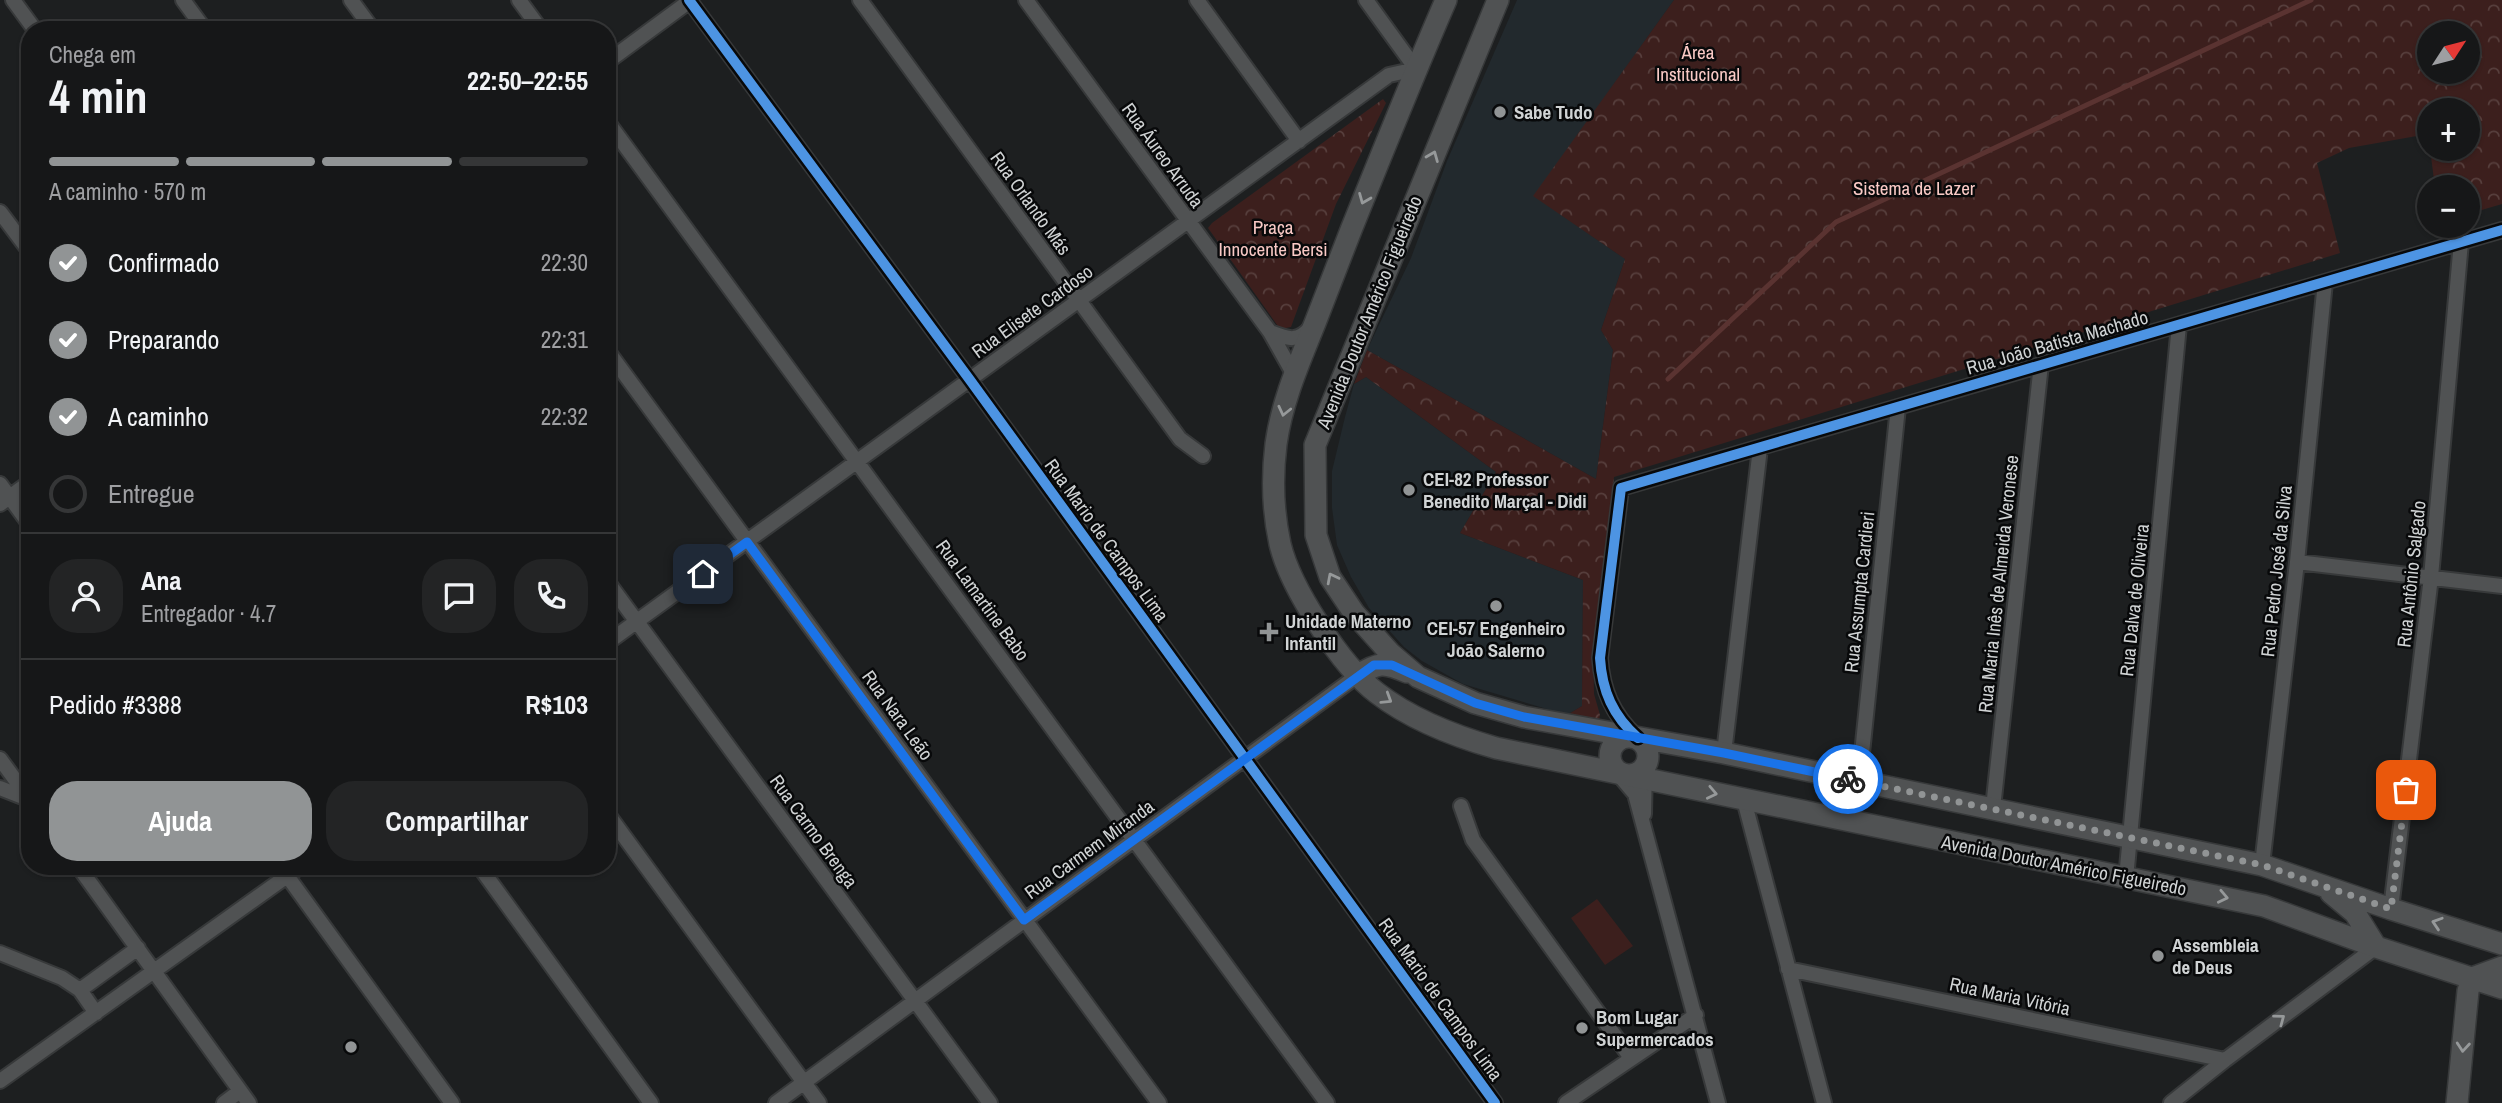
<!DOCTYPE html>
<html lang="pt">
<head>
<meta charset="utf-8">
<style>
	body { margin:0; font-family:"Archivo Narrow","Noto Sans KR",sans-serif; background:#232425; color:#f1f3f6; height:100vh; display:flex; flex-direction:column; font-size:26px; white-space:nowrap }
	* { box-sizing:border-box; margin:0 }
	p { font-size:23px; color:#9e9fa2 }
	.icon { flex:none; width:38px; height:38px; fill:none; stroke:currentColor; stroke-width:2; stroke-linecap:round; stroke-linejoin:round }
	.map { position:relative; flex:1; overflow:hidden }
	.panel { position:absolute; left:21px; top:21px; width:595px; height:854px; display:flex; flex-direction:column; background:#161718; border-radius:28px; box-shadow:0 2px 5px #0004,0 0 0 2px #353637 }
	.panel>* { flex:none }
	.needle { width:46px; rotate:54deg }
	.tools { position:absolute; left:2417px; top:21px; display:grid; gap:14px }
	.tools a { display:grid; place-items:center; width:63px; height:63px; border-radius:50%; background:#161718; box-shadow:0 2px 5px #0004,0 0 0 2px #353637; font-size:35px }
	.pin { position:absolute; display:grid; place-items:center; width:60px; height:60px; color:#fff; margin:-30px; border-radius:14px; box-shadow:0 4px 10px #0006 }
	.courier { position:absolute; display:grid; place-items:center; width:70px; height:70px; margin:-35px; border:5px solid #1a73e8; border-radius:50%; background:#fff; color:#222; box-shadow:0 2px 9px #0007 }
	.overview em { font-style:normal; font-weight:700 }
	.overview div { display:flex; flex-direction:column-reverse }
	.overview { display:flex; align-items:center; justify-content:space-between; height:119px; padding:0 28px }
	h1 { font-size:46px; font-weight:700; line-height:52px }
	.bar { display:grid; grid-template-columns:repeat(4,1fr); gap:10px 7px; align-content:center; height:84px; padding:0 28px }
	.bar i { height:9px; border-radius:5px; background:#353637 }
	.bar .active { background:#919495 }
	.bar p { grid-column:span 4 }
	.line { display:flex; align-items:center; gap:18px; padding:0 28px; border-top:2px solid #353637 }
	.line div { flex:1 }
	.round { display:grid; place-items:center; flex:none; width:74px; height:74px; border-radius:28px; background:#232425 }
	ol { padding:0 28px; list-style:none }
	li { display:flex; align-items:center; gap:21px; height:77px }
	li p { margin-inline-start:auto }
	li .icon { padding:7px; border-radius:50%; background:#919495; color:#fff; stroke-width:4 }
	li:last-child { color:#9e9fa2 }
	li i { width:38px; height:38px; border:4px solid #353637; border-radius:50% }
	.action { display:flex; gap:14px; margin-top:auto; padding:14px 28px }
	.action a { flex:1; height:80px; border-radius:28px; background:#919495; color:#fff; font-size:28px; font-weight:700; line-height:80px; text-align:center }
	.action a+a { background:#232425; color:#f1f3f6 }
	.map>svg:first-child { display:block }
	.built { fill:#22292d }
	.green { fill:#3c1f1d }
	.park { fill:url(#park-crowns); fill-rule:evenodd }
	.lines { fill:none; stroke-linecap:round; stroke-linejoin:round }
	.stream { stroke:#5a3331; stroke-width:5 }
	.street-casing { stroke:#37393a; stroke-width:18 }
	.secondary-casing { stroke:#37393a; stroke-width:24 }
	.street { stroke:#505253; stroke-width:14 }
	.secondary { stroke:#505253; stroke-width:21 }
	.cycleway-casing { stroke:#08090a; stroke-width:15 }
	.cycleway { stroke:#4d94e3; stroke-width:10 }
	.oneway { stroke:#96999a }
	.done { stroke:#919495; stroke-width:7; stroke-dasharray:0 12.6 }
	.route { stroke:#1a73e8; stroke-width:9 }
	.poi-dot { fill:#919495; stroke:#08090a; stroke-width:2.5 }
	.labels { text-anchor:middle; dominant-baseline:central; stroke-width:5; stroke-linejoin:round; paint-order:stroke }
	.park-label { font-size:19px; fill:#f9c9c5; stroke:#08090a }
	.poi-label { font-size:19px; font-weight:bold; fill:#d0d3d4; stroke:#08090a; text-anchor:start }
	.street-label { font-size:19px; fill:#d0d3d4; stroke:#08090a }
</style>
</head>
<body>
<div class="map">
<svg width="2502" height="1103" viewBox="0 0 2502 1103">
	<defs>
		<pattern id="park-crowns" width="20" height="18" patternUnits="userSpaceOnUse" patternTransform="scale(1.75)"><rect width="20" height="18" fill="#3c1f1d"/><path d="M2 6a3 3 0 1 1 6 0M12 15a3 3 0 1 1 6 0" fill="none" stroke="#573f3d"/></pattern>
	</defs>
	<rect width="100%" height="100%" fill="#1d1f20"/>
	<!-- built -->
	<path class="built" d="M1517,0H1674L1534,196L1625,259L1601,330L1613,350L1596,479L1367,350L1411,258L1447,161Z
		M1366,377L1496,472L1460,533L1583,580L1582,706L1567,715L1463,684L1422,661L1404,647L1369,608L1351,577L1337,545L1332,508V471L1345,417L1354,384Z"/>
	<!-- green -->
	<path class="green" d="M1597,899L1633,946L1605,965L1571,918Z"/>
	<!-- park -->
	<path class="park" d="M1674,0H2502V204L2468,214V187H2435L2430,149H2468V110H2429V138L2428,134L2349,148L2317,163L2340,253L1614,477L1593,652L1594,694L1600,715L1599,720L1567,715L1582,706L1583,580L1460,533L1496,472L1366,377L1354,384L1367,350L1596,479L1613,350L1601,330L1625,259L1533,196ZM2429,33H2468V72H2429Z
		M1383,99L1386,103L1336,204L1291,327L1280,329L1208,228L1212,223Z"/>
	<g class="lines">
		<!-- stream -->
		<path class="stream" d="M1668,379L1836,222L2311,0"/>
		<defs>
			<path id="street" d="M13,0L35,30
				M183,0L205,30
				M351,0L373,30
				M519,0L541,30
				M689,0L970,380L1495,1103
				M860,0L1180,439L1203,456
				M1026,0L1270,332L1293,373
				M1197,0L1299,141
				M607,62L691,0
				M607,121L1327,1103
				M0,212L30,252
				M1270,332C1288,339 1298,343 1311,327
				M607,350L1159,1103
				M0,484L30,525
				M0,504L30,482
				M2297,562L2502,586
				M607,581L990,1103
				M607,643L1389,75L1416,69L1366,0
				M1636,736C1612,714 1602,689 1600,658L1621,488L2502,230
				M1724,753L1760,448
				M0,759L30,800
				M1619,775L1635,794L1718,1103
				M1859,782L1898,407
				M0,788L28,799
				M1744,800L1824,1103
				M1461,806L1473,840L1631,1058
				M1993,808L2041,364
				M607,813L819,1103
				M1644,814L1645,766
				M2262,865L2297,562L2325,282
				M78,866L249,1103
				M280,866L452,1103
				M479,866L651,1103
				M2126,878L2179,325
				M2391,909L2431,577L2461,242
				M0,953L62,978L80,990L96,1013
				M1788,969L2225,1060
				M80,990L138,948
				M0,1081L301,866
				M224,1103L240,1091
				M776,1103L1357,676
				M1566,1103L1696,1015
				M2171,1103L2225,1060L2376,947"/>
			<path id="secondary" d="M1446,0C1413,76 1382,153 1351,230C1339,261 1327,292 1315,323C1299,363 1282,401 1276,444C1272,476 1273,512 1280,544C1290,587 1341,666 1377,693C1412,720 1454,736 1496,748L2264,906L2376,947L2502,988
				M1498,0L1315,445L1316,535L1330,577L1354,613L1390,653L1418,677L1475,703L1524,717L1724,753L2262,865L2391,909L2502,944
				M1357,676C1378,662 1384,662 1407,672
				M1610 756a19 19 0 1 1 38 0a19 19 0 1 1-38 0Z
				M2331,893L2355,913L2376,947
				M2472,978L2502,967
				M2457,1103L2468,991L2472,978"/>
		</defs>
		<!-- street casing -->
		<use href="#street" class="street-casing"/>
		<!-- secondary casing -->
		<use href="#secondary" class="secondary-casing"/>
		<!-- street -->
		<use href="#street" class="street"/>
		<!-- secondary -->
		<use href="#secondary" class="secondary"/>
		<defs>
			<path id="cycleway" d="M689,0L970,380L1495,1103
				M1638,738C1613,716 1602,691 1600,658L1621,488L2502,230"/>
		</defs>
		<!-- cycleway casing -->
		<use href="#cycleway" class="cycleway-casing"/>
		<!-- cycleway -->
		<use href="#cycleway" class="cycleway"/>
	</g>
	<!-- one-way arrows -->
	<defs><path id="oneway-chevron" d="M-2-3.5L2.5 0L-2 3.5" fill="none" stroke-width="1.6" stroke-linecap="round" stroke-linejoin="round" transform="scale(1.75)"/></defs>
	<g class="oneway">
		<use href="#oneway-chevron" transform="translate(1433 156) rotate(-68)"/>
		<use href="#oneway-chevron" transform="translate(1364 199) rotate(112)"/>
		<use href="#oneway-chevron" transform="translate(1284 411) rotate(103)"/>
		<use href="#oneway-chevron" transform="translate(1332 578) rotate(-117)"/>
		<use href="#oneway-chevron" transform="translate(1387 699) rotate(32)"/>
		<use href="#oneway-chevron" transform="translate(1712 793) rotate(12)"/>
		<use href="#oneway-chevron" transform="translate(2223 897) rotate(12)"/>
		<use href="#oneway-chevron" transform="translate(2437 923) rotate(-162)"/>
		<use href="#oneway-chevron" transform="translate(2280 1019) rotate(-37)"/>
		<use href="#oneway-chevron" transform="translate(2463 1047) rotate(95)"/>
	</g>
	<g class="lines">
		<!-- done -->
		<path class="done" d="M1848,779L2262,865L2391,909L2406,790"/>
		<!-- route -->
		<path class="route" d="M703,574L747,542L1024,920L1374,665H1392L1475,703L1524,717L1724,753L1848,779"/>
	</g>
	<!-- markers -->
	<g class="poi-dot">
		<circle cx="1500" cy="112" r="7"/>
		<circle cx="1409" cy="490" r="7"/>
		<circle cx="1496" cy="606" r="7"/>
		<path d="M1265.5 621.5h7v7h7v7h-7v7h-7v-7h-7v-7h7z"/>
		<circle cx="2158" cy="956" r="7"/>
		<circle cx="1582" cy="1028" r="7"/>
		<circle cx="351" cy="1047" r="7"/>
	</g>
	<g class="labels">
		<!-- park labels -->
		<g class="park-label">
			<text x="1698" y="52">Área<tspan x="1698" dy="22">Institucional</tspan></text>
			<text x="1914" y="188">Sistema de Lazer</text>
			<text x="1273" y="227">Praça<tspan x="1273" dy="22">Innocente Bersi</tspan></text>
		</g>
		<!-- poi labels -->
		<g class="poi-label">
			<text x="1514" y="112">Sabe Tudo</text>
			<text x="1423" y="479">CEI-82 Professor<tspan x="1423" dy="22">Benedito Marçal - Didi</tspan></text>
			<text x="1285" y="621">Unidade Materno<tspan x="1285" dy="22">Infantil</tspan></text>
			<text x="1496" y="628" text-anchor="middle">CEI-57 Engenheiro<tspan x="1496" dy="22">João Salerno</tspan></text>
			<text x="2172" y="945">Assembleia<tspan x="2172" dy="22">de Deus</tspan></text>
			<text x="1596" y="1017">Bom Lugar<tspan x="1596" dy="22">Supermercados</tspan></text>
			<text x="365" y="1047">ㅤ</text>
		</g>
		<!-- street labels -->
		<g class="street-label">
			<text transform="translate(1163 155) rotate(54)">Rua Áureo Arruda</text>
			<text transform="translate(1031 203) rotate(54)">Rua Orlando Más</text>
			<text transform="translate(1032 311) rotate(-36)">Rua Elisete Cardoso</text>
			<text transform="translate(1369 312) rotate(-68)">Avenida Doutor Américo Figueiredo</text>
			<text transform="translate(2057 342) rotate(-16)">Rua João Batista Machado</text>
			<text transform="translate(1107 540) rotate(54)">Rua Mario de Campos Lima</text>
			<text transform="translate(2276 571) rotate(-84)">Rua Pedro José da Silva</text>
			<text transform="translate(2411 574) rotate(-84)">Rua Antônio Salgado</text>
			<text transform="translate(1998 584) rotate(-84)">Rua Maria Inês de Almeida Veronese</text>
			<text transform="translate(1859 592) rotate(-84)">Rua Assumpta Cardieri</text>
			<text transform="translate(983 600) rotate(54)">Rua Lamartine Babo</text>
			<text transform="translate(2134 600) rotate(-84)">Rua Dalva de Oliveira</text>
			<text transform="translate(898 715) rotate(54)">Rua Nara Leão</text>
			<text transform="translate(814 831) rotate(54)">Rua Carmo Brenga</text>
			<text transform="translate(1089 849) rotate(-36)">Rua Carmem Miranda</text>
			<text transform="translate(2064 865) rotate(11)">Avenida Doutor Américo Figueiredo</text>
			<text transform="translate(2010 996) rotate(12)">Rua Maria Vitória</text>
			<text transform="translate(1441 999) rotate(54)">Rua Mario de Campos Lima</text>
		</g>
	</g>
</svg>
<div class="tools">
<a><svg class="needle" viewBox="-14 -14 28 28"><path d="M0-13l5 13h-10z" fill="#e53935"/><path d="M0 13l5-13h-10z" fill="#9e9fa2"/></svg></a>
<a>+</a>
<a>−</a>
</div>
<div class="pin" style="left:2406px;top:790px;background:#ea580c"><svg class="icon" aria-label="bag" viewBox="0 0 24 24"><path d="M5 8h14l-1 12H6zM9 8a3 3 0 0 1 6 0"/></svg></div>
<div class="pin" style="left:703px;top:574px;background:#1f2937"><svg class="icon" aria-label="home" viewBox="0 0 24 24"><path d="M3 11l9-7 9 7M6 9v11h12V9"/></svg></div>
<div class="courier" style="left:1848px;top:779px"><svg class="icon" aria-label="bike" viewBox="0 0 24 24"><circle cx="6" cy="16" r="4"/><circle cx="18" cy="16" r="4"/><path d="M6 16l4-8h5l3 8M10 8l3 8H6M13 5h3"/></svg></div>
<section class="panel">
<div class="overview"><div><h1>4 min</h1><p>Chega em</p></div><em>22:50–22:55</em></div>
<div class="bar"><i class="active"></i><i class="active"></i><i class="active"></i><i></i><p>A caminho · 570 m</p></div>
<ol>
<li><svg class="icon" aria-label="check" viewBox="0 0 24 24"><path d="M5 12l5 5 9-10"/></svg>Confirmado<p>22:30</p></li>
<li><svg class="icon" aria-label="check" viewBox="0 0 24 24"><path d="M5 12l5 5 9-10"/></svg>Preparando<p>22:31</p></li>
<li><svg class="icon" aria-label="check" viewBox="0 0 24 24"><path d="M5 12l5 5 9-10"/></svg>A caminho<p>22:32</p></li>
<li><i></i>Entregue</li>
</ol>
<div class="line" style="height:126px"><a class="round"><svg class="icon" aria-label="person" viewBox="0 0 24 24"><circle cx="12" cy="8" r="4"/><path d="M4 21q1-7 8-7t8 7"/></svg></a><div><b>Ana</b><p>Entregador · 4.7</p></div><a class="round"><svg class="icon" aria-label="chat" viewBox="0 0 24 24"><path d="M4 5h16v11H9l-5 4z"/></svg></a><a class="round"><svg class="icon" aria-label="phone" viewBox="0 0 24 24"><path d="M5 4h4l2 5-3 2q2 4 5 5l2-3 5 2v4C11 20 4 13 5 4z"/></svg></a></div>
<div class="line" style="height:91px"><div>Pedido #3388</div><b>R$103</b></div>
<div class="action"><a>Ajuda</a><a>Compartilhar</a></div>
</section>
</div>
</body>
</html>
